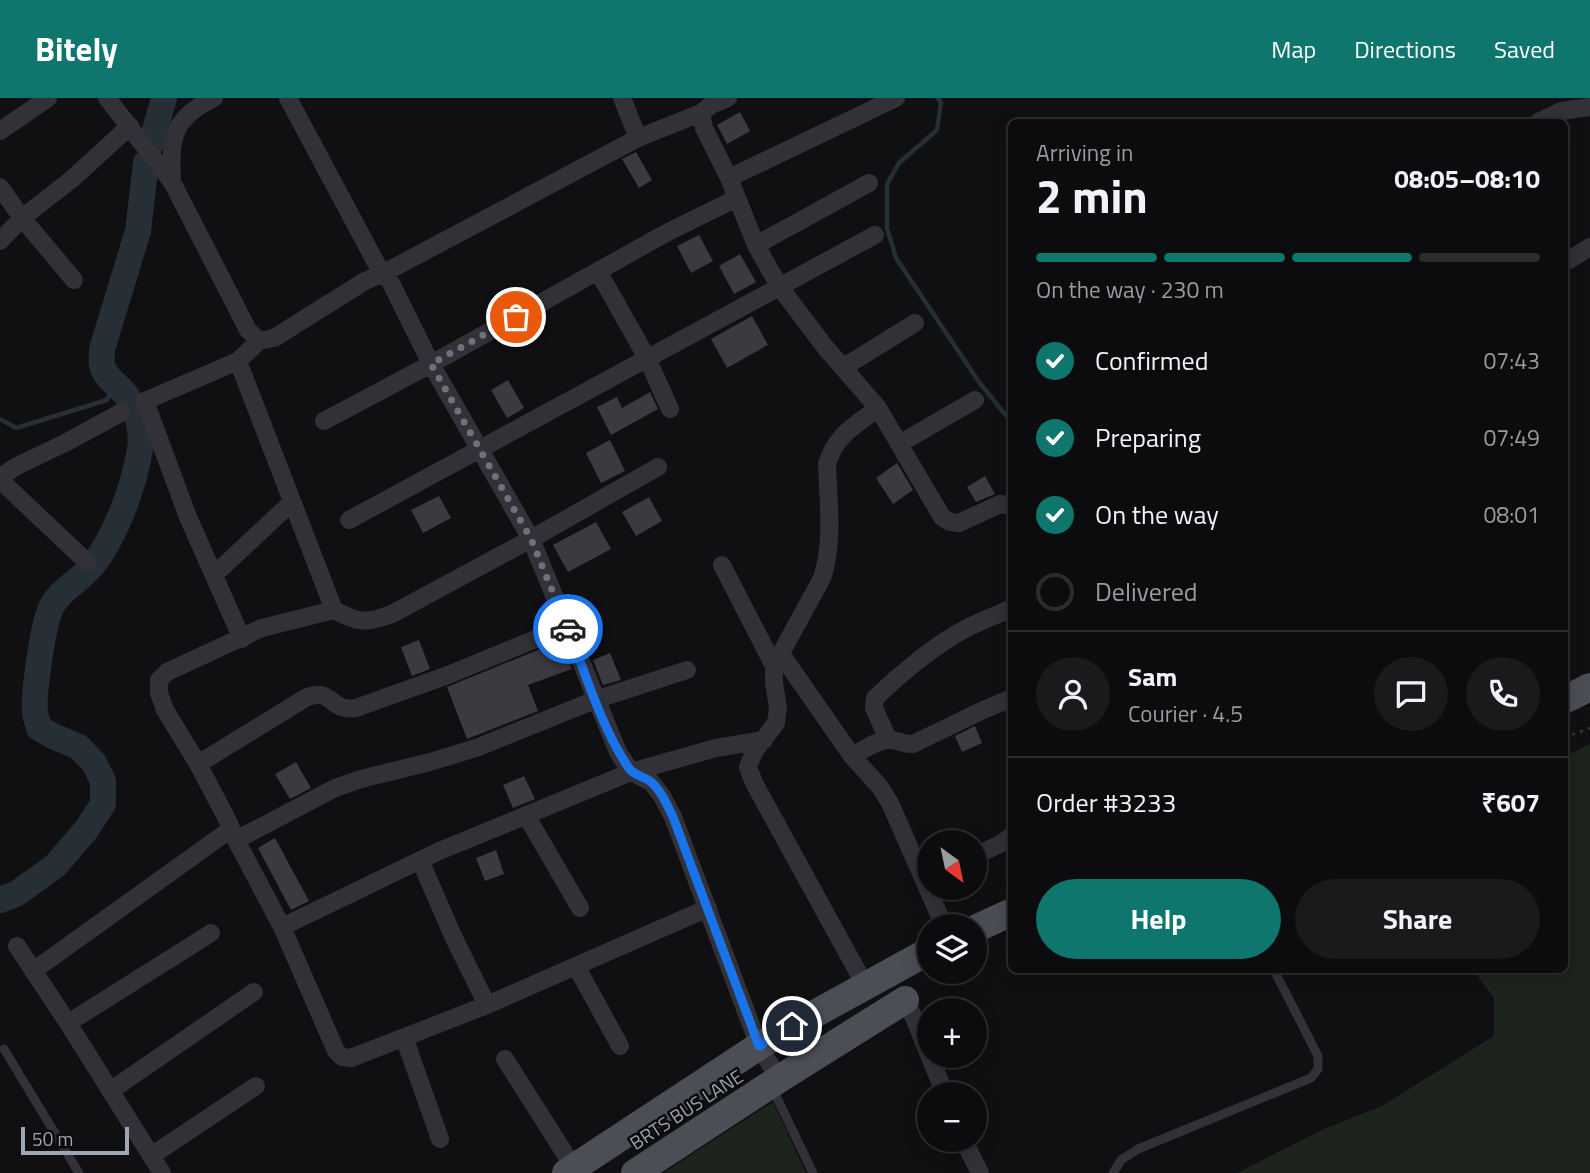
<!DOCTYPE html>
<html lang="en">
<head>
<meta charset="utf-8">
<style>
	body { margin:0; font-family:"Titillium Web",sans-serif; background:#1a1a1c; color:#f1f3f6; height:100vh; display:flex; flex-direction:column; font-size:26px; white-space:nowrap }
	* { box-sizing:border-box; margin:0 }
	p { font-size:23px; color:#9a9b9e }
	.icon { flex:none; width:38px; height:38px; fill:none; stroke:currentColor; stroke-width:2; stroke-linecap:round; stroke-linejoin:round }
	.map { position:relative; flex:1; overflow:hidden }
	.details { position:absolute; left:1008px; top:21px; width:560px; height:854px; display:flex; flex-direction:column; background:#0c0c0e; border-radius:10px; box-shadow:0 4px 18px #0003,0 0 0 2px #2c2c2e }
	.details>* { flex:none }
	.needle { width:46px; rotate:147deg }
	.tools { position:absolute; left:917px; top:732px; display:grid; gap:14px }
	.tools a { display:grid; place-items:center; width:70px; height:70px; border-radius:50%; background:#0c0c0e; box-shadow:0 4px 18px #0003,0 0 0 2px #2c2c2e; font-size:35px }
	.scale { position:absolute; left:21px; bottom:18px; width:108px; box-sizing:border-box; padding-left:7px; border:4px solid #a0a5b4; border-top:0; font-size:19px; line-height:24px; white-space:nowrap; color:#a0a5b4; -webkit-text-stroke:5px #0b0b0c; paint-order:stroke }
	.pin { position:absolute; display:grid; place-items:center; width:60px; height:60px; color:#fff; margin:-30px; border:4px solid #fff; border-radius:50%; box-shadow:0 2px 7px #0007 }
	.courier { position:absolute; display:grid; place-items:center; width:70px; height:70px; margin:-35px; border:5px solid #1a73e8; border-radius:50%; background:#fff; color:#222; box-shadow:0 2px 9px #0007 }
	.head em { font-style:normal; font-weight:700 }
	.head div { display:flex; flex-direction:column-reverse }
	.head { display:flex; align-items:center; justify-content:space-between; height:119px; padding:0 28px }
	h1 { font-size:46px; font-weight:700; line-height:52px }
	.bar { display:grid; grid-template-columns:repeat(4,1fr); gap:10px 7px; align-content:center; height:84px; padding:0 28px }
	.bar i { height:9px; border-radius:5px; background:#2c2c2e }
	.bar .active { background:#0f766e }
	.bar p { grid-column:span 4 }
	.line { display:flex; align-items:center; gap:18px; padding:0 28px; border-top:2px solid #2c2c2e }
	.line div { flex:1 }
	.round { display:grid; place-items:center; flex:none; width:74px; height:74px; border-radius:37px; background:#1a1a1c }
	ol { padding:0 28px; list-style:none }
	li { display:flex; align-items:center; gap:21px; height:77px }
	li p { margin-inline-start:auto }
	li .icon { padding:7px; border-radius:50%; background:#0f766e; color:#fff; stroke-width:4 }
	li:last-child { color:#9a9b9e }
	li i { width:38px; height:38px; border:4px solid #2c2c2e; border-radius:50% }
	.button { display:flex; gap:14px; margin-top:auto; padding:14px 28px }
	.button a { flex:1; height:80px; border-radius:42px; background:#0f766e; color:#fff; font-size:28px; font-weight:700; line-height:80px; text-align:center }
	.button a+a { background:#1a1a1c; color:#f1f3f6 }
	header { display:flex; align-items:center; gap:42px; box-sizing:border-box; height:98px; padding:0 35px; background:#0f766e; color:#fff }
	header strong { font-size:33px }
	nav { display:flex; gap:38px; margin-inline-start:auto; font-size:24px }
	.map>svg:first-child { display:block }
	.green { fill:#1c241d }
	.lines { fill:none; stroke-linecap:round; stroke-linejoin:round }
	.stream { stroke:#262e36; stroke-width:4.5 }
	.river { stroke:#262e36; stroke-width:26 }
	.building { fill:#3a3a40 }
	.path { stroke:#37383e; stroke-width:2.5; stroke-dasharray:3.5 5; stroke-linecap:butt }
	.service { stroke:#313137; stroke-width:9 }
	.minor { stroke:#313137; stroke-width:18 }
	.primary { stroke:#4c4e56; stroke-width:28 }
	.done { stroke:#6e717b; stroke-width:7; stroke-dasharray:0 12.6 }
	.route { stroke:#1a73e8; stroke-width:9 }
	.labels { text-anchor:middle; dominant-baseline:central; stroke-width:5; stroke-linejoin:round; paint-order:stroke }
	.street-label { font-size:19px; fill:#a0a5b4; stroke:#0b0b0c }
</style>
</head>
<body>
<header>
<strong>Bitely</strong>
<nav><a>Map</a><a>Directions</a><a>Saved</a></nav>
</header>
<div class="map">
<svg width="1590" height="1075" viewBox="0 0 1590 1075">
	<rect width="100%" height="100%" fill="#101012"/>
	<!-- green -->
	<path class="green" d="M1590,646V1075H1237L1324,1031L1382,1008L1494,938V900L1473,872H1564L1565,658Z
		M773,1004L806,1075H663Z"/>
	<g class="lines">
		<!-- stream -->
		<path class="stream" d="M938,0L941,5L937,32L899,65L887,86V130L896,160L979,284L1012,325
			M0,321L16,330L107,302L111,294L113,284"/>
		<!-- river -->
		<path class="river" d="M151,46L164,0
			M0,802L16,796L55,768L86,732L103,706V683L94,665L79,649L53,638L39,630C38,625 36,620 35,615C33,596 43,527 51,510C59,492 80,483 92,468C116,438 134,388 140,351C143,334 137,314 128,300C121,288 105,281 102,267C101,262 102,256 102,251L138,133L146,65"/>
	</g>
	<!-- building -->
	<path class="building" d="M740,14L750,33L727,46L717,27Z
		M636,54L652,82L639,90L622,61Z
		M699,137L713,163L691,175L677,148Z
		M740,156L756,184L734,196L719,168Z
		M752,218L768,247L727,270L711,241Z
		M508,282L524,310L507,320L491,292Z
		M650,294L658,311L611,337L597,309L617,299L622,310Z
		M610,342L625,373L601,385L586,355Z
		M897,365L913,392L893,406L876,380Z
		M985,378L995,396L976,404L967,389Z
		M439,398L451,420L423,435L411,412Z
		M649,399L662,423L636,438L622,414Z
		M596,424L611,451L568,474L553,447Z
		M419,542L430,571L412,578L401,549Z
		M560,543L572,571L528,587L538,613L467,641L447,589Z
		M610,555L621,582L603,587L593,562Z
		M975,628L982,645L962,654L955,638Z
		M296,664L311,690L290,701L275,676Z
		M524,678L535,701L513,710L503,687Z
		M275,740L309,803L291,812L258,750Z
		M496,752L504,776L485,783L476,760Z"/>
	<g class="lines">
		<!-- path -->
		<path class="path" d="M1564,640L1590,630"/>
		<!-- service -->
		<path class="service" d="M4,951L79,1075
			M771,992L777,1000L813,1075
			M1113,1075L1121,1062L1138,1051L1311,980L1318,971V958L1274,872"/>
		<!-- minor -->
		<path class="minor" d="M107,0L172,84L248,232L259,243L274,240L365,183L382,176L390,183L431,266L531,441L618,654L631,674L651,684L662,698L673,719L759,948L779,981
			M288,0L382,176L638,40L701,15
			M622,0L638,40
			M728,0L711,7L701,15L704,30L729,80L756,147L779,188L825,249L878,310L942,419L950,424L959,425L1000,406L1012,408
			M1538,24L1561,13L1590,9
			M0,33L48,0
			M729,80L896,0
			M172,84C170,40 172,20 214,0
			M0,89L22,120L74,182
			M0,143L22,120L72,81L130,28
			M756,147L869,85
			M1569,162L1590,149
			M598,173L647,260L670,311
			M259,243L238,263L334,512L262,530L167,574L159,582V595L165,612L198,666L227,721L236,742L282,829L336,953L342,959L351,960L487,907L708,810
			M238,263L145,303L188,419L242,541
			M844,269L915,225
			M324,323L431,266L668,134L737,100
			M899,346L975,302
			M0,380L15,369L67,344L122,314
			M0,382L88,465
			M349,422L875,137
			M722,467L774,568
			M214,477L292,404
			M334,512C359,525 364,526 392,516L531,441L658,369
			M781,556L852,658L880,689L890,705L944,828
			M888,641L874,610L875,600C900,576 936,546 967,530C981,523 997,517 1012,510
			M852,658C863,652 878,641 890,642C899,642 904,647 913,646L981,613L1012,600
			M198,666L307,599C335,590 328,614 356,610L448,577L567,528
			M526,717L580,810
			M236,742L335,690L361,681L430,664L476,650L595,602L687,572
			M975,758L1000,746L1012,738
			M420,762L453,838L487,907
			M282,829L437,754L631,674L716,650L764,642
			M17,848L68,925L162,1075
			M576,868L620,948
			M33,873L231,731
			M865,887L754,685L748,669L754,654L776,625L778,609L774,585V568L822,480C834,445 828,403 827,366C836,336 855,328 878,310
			M905,902L915,922L945,996
			M68,925L211,835
			M404,939L440,1041
			M505,961L574,1070
			M110,993L254,894
			M963,1041L980,1075
			M151,1058L256,988"/>
		<!-- primary -->
		<path class="primary" d="M1564,602L1590,589
			M975,831L1012,814
			M566,1075L759,948L809,919L929,853
			M635,1075L779,981L905,902"/>
	</g>
	<g class="lines">
		<!-- done -->
		<path class="done" d="M516,219L431,266L531,441L568,531"/>
		<!-- route -->
		<path class="route" d="M568,531C586,577 601,628 628,669C633,677 642,678 650,683C661,692 667,707 673,719L759,948L792,928"/>
	</g>
	<g class="labels">
		<!-- street labels -->
		<g class="street-label">
			<text transform="translate(686 1011) rotate(-33)">BRTS BUS LANE</text>
		</g>
	</g>
</svg>
<div class="tools">
<a><svg class="needle" viewBox="-14 -14 28 28"><path d="M0-13l5 13h-10z" fill="#e53935"/><path d="M0 13l5-13h-10z" fill="#9a9b9e"/></svg></a>
<a><svg class="icon" aria-label="layers" viewBox="0 0 24 24"><path d="M12 4l9 5-9 5-9-5zM3 14l9 5 9-5"/></svg></a>
<a>+</a>
<a>−</a>
</div>
<div class="scale">50 m</div>
<div class="pin" style="left:516px;top:219px;background:#ea580c"><svg class="icon" aria-label="bag" viewBox="0 0 24 24"><path d="M5 8h14l-1 12H6zM9 8a3 3 0 0 1 6 0"/></svg></div>
<div class="pin" style="left:792px;top:928px;background:#1f2937"><svg class="icon" aria-label="home" viewBox="0 0 24 24"><path d="M3 11l9-7 9 7M6 9v11h12V9"/></svg></div>
<div class="courier" style="left:568px;top:531px"><svg class="icon" aria-label="car" viewBox="0 0 24 24"><path d="M5 17H2v-5l4-1 3-4h7l3 4 3 1v5h-3M9 17h6M6 11h13"/><circle cx="7" cy="17" r="2"/><circle cx="17" cy="17" r="2"/></svg></div>
<section class="details">
<div class="head"><div><h1>2 min</h1><p>Arriving in</p></div><em>08:05–08:10</em></div>
<div class="bar"><i class="active"></i><i class="active"></i><i class="active"></i><i></i><p>On the way · 230 m</p></div>
<ol>
<li><svg class="icon" aria-label="check" viewBox="0 0 24 24"><path d="M5 12l5 5 9-10"/></svg>Confirmed<p>07:43</p></li>
<li><svg class="icon" aria-label="check" viewBox="0 0 24 24"><path d="M5 12l5 5 9-10"/></svg>Preparing<p>07:49</p></li>
<li><svg class="icon" aria-label="check" viewBox="0 0 24 24"><path d="M5 12l5 5 9-10"/></svg>On the way<p>08:01</p></li>
<li><i></i>Delivered</li>
</ol>
<div class="line" style="height:126px"><a class="round"><svg class="icon" aria-label="person" viewBox="0 0 24 24"><circle cx="12" cy="8" r="4"/><path d="M4 21q1-7 8-7t8 7"/></svg></a><div><b>Sam</b><p>Courier · 4.5</p></div><a class="round"><svg class="icon" aria-label="chat" viewBox="0 0 24 24"><path d="M4 5h16v11H9l-5 4z"/></svg></a><a class="round"><svg class="icon" aria-label="phone" viewBox="0 0 24 24"><path d="M5 4h4l2 5-3 2q2 4 5 5l2-3 5 2v4C11 20 4 13 5 4z"/></svg></a></div>
<div class="line" style="height:91px"><div>Order #3233</div><b>₹607</b></div>
<div class="button"><a>Help</a><a>Share</a></div>
</section>
</div>
</body>
</html>
